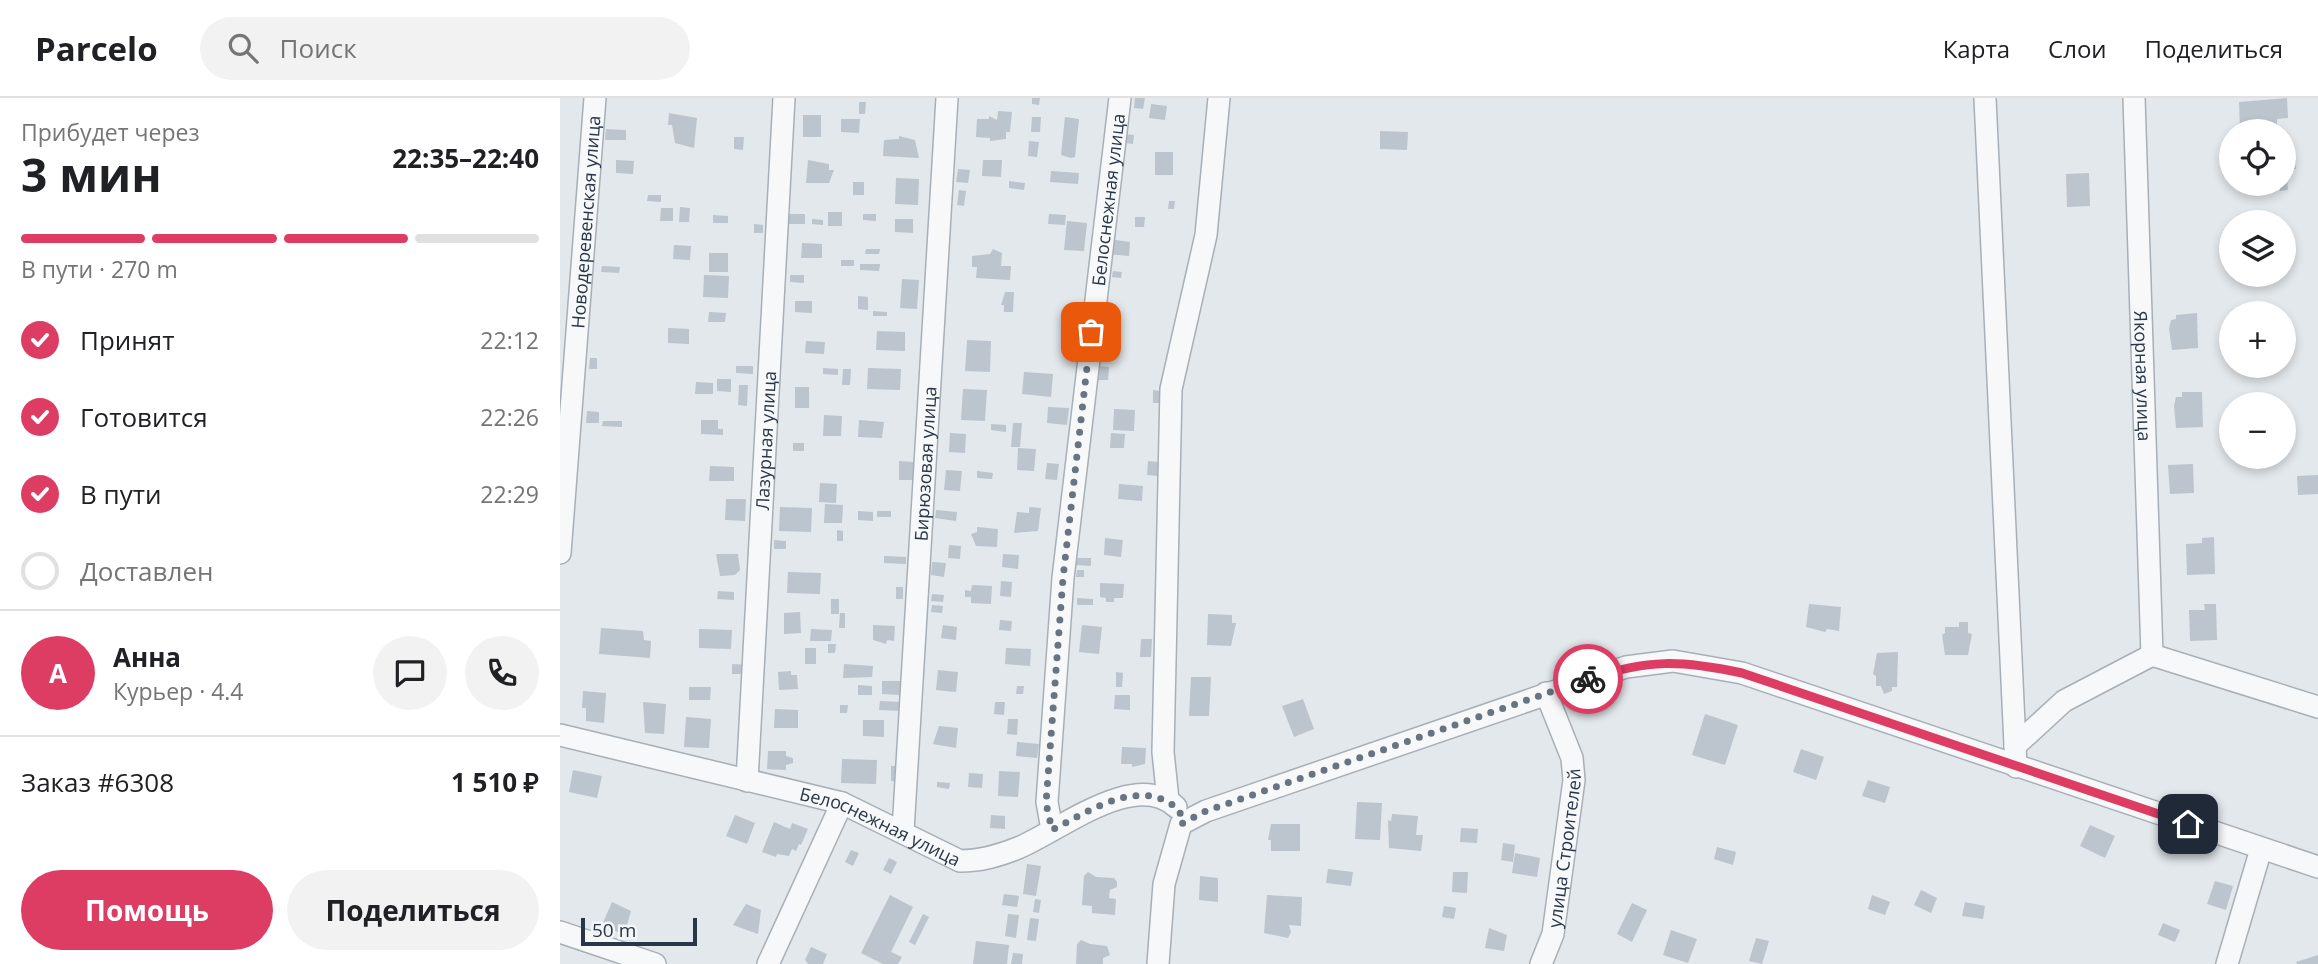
<!DOCTYPE html>
<html lang="ru">
<head>
<meta charset="utf-8">
<style>
	body { margin:0; font-family:"Open Sans",sans-serif; background:#f2f2f2; color:#202124; height:100vh; display:flex; flex-direction:column; font-size:26px; white-space:nowrap }
	* { box-sizing:border-box; margin:0 }
	p { font-size:23px; color:#757577 }
	.icon { flex:none; width:38px; height:38px; fill:none; stroke:currentColor; stroke-width:2; stroke-linecap:round; stroke-linejoin:round }
	.map { position:relative; flex:1; overflow:hidden }
	.side { display:flex; flex-direction:column; background:#fff; width:560px }
	.side>* { flex:none }
	.buttons { position:absolute; left:1659px; top:21px; display:grid; gap:14px }
	.buttons a { display:grid; place-items:center; width:77px; height:77px; border-radius:50%; background:#fff; box-shadow:0 4px 10px #0003; font-size:35px }
	.scale { position:absolute; left:21px; bottom:18px; width:116px; box-sizing:border-box; padding-left:7px; border:4px solid #283647; border-top:0; font-size:19px; line-height:24px; white-space:nowrap; color:#283647; -webkit-text-stroke:5px #f3f6f9; paint-order:stroke }
	.pin { position:absolute; display:grid; place-items:center; width:60px; height:60px; color:#fff; margin:-30px; border-radius:14px; box-shadow:0 4px 10px #0006 }
	.courier { position:absolute; display:grid; place-items:center; width:70px; height:70px; margin:-35px; border:5px solid #dd3c63; border-radius:50%; background:#fff; color:#222; box-shadow:0 2px 9px #0007 }
	.summary em { font-style:normal; font-weight:700 }
	.summary div { display:flex; flex-direction:column-reverse }
	.summary { display:flex; align-items:center; justify-content:space-between; height:119px; padding:0 21px }
	h1 { font-size:46px; font-weight:700; line-height:52px }
	.bar { display:grid; grid-template-columns:repeat(4,1fr); gap:10px 7px; align-content:center; height:84px; padding:0 21px }
	.bar i { height:9px; border-radius:5px; background:#e0e0e0 }
	.bar .current { background:#dd3c63 }
	.bar p { grid-column:span 4 }
	.line { display:flex; align-items:center; gap:18px; padding:0 21px; border-top:2px solid #e0e0e0 }
	.line div { flex:1 }
	.round { display:grid; place-items:center; flex:none; width:74px; height:74px; border-radius:37px; background:#f2f2f2 }
	ol { padding:0 21px; list-style:none }
	li { display:flex; align-items:center; gap:21px; height:77px }
	li p { margin-inline-start:auto }
	li .icon { padding:7px; border-radius:50%; background:#dd3c63; color:#fff; stroke-width:4 }
	li:last-child { color:#757577 }
	li i { width:38px; height:38px; border:4px solid #e0e0e0; border-radius:50% }
	.action { display:flex; gap:14px; margin-top:auto; padding:14px 21px }
	.action a { flex:1; height:80px; border-radius:42px; background:#dd3c63; color:#fff; font-size:28px; font-weight:700; line-height:80px; text-align:center }
	.action a+a { background:#f2f2f2; color:#202124 }
	header { display:flex; align-items:center; gap:42px; box-sizing:border-box; height:98px; padding:0 35px; background:#fff; border-bottom:2px solid #e0e0e0 }
	header strong { font-size:33px }
	nav { display:flex; gap:38px; margin-inline-start:auto; font-size:24px }
	.search { width:490px; height:63px; background:#f2f2f2; display:flex; align-items:center; gap:18px; box-sizing:border-box; padding:0 24px; border-radius:38px; color:#757577; font-size:26px }
	main { display:flex; flex:1; min-height:0 }
	.map>svg:first-child { display:block }
	.building { fill:#bcc4cd }
	.lines { fill:none; stroke-linecap:round; stroke-linejoin:round }
	.minor-casing { stroke:#a7afb7; stroke-width:24 }
	.minor { stroke:#f6f8fa; stroke-width:21 }
	.done { stroke:#697481; stroke-width:7; stroke-dasharray:0 12.6 }
	.route { stroke:#dd3c63; stroke-width:9 }
	.labels { text-anchor:middle; dominant-baseline:central; stroke-width:5; stroke-linejoin:round; paint-order:stroke }
	.street-label { font-size:18px; fill:#283647; stroke:#f3f6f9 }
</style>
</head>
<body>
<header>
<strong>Parcelo</strong>
<div class="search"><svg class="icon" aria-label="search" viewBox="0 0 24 24"><circle cx="10" cy="10" r="6"/><path d="M15 15l6 6"/></svg>Поиск</div>
<nav><a>Карта</a><a>Слои</a><a>Поделиться</a></nav>
</header>
<main>
<section class="side">
<div class="summary"><div><h1>3 мин</h1><p>Прибудет через</p></div><em>22:35–22:40</em></div>
<div class="bar"><i class="current"></i><i class="current"></i><i class="current"></i><i></i><p>В пути · 270 m</p></div>
<ol>
<li><svg class="icon" aria-label="check" viewBox="0 0 24 24"><path d="M5 12l5 5 9-10"/></svg>Принят<p>22:12</p></li>
<li><svg class="icon" aria-label="check" viewBox="0 0 24 24"><path d="M5 12l5 5 9-10"/></svg>Готовится<p>22:26</p></li>
<li><svg class="icon" aria-label="check" viewBox="0 0 24 24"><path d="M5 12l5 5 9-10"/></svg>В пути<p>22:29</p></li>
<li><i></i>Доставлен</li>
</ol>
<div class="line" style="height:126px"><b class="round" style="background:#dd3c63;color:#fff">А</b><div><b>Анна</b><p>Курьер · 4.4</p></div><a class="round"><svg class="icon" aria-label="chat" viewBox="0 0 24 24"><path d="M4 5h16v11H9l-5 4z"/></svg></a><a class="round"><svg class="icon" aria-label="phone" viewBox="0 0 24 24"><path d="M5 4h4l2 5-3 2q2 4 5 5l2-3 5 2v4C11 20 4 13 5 4z"/></svg></a></div>
<div class="line" style="height:91px"><div>Заказ #6308</div><b>1 510 ₽</b></div>
<div class="action"><a>Помощь</a><a>Поделиться</a></div>
</section>
<div class="map">
<svg width="1758" height="866" viewBox="0 0 1758 866">
	<rect width="100%" height="100%" fill="#e3e8ec"/>
	<!-- building -->
	<path class="building" d="M472,0H480L479,7L472,6Z
		M575,0H585L583,11L574,10Z
		M1727,0L1728,20L1717,21V30L1680,32L1679,4Z
		M299,4H306L305,16H299Z
		M591,6L607,8L605,22L589,20Z
		M438,13L452,14L450,34H446V41L430,43V40L416,39L417,21H429V18L437,22Z
		M109,15L137,20L134,50L115,45L112,27H108Z
		M243,17H261V39H243Z
		M472,19H481L480,34H471Z
		M505,19L519,21L515,59L511,60L501,57Z
		M281,21H300L299,35L281,34Z
		M46,31L66,32V42H45Z
		M820,33L848,34L847,52L820,51Z
		M565,36L574,37L573,46L565,45Z
		M339,38L355,42L359,60L323,58L324,42L339,41Z
		M174,39H184L183,52L174,51Z
		M469,43L479,44L477,59L468,58Z
		M1734,47L1736,71H1726L1728,92L1720,93L1719,86H1724V48Z
		M595,54H613V77H595Z
		M56,62L74,63L73,76L56,75Z
		M248,62L269,66V72H274L269,85H246Z
		M423,62H442L441,79L422,78Z
		M398,71L410,72L408,85L396,84Z
		M491,73L519,75L518,86L490,84Z
		M1529,75L1530,108L1507,109L1506,76Z
		M336,80L359,81L358,107L335,106Z
		M449,83L465,85L464,92L449,90Z
		M293,84H304V97H293Z
		M399,92L406,93L404,108L397,107Z
		M88,97H101V104L87,103Z
		M609,103H615L614,111H608Z
		M120,109L130,110L129,124H119Z
		M101,110H113V123H100Z
		M268,114H282V128H268Z
		M228,116H245V126H228Z
		M303,116H316V123L303,122Z
		M489,116L506,117L505,127L488,126Z
		M153,117L168,118V125H153Z
		M575,119H585L584,129H575Z
		M252,121L263,122V127L252,126Z
		M335,121H353V135L335,134Z
		M507,123L527,125L524,153L504,152Z
		M194,126L203,127V135H194Z
		M549,141L570,144L569,158L547,156Z
		M242,145L262,146V160H241Z
		M114,147L131,148L130,162L113,161Z
		M306,151H320L319,156H305Z
		M433,151L442,155L441,168H451L450,182L416,180L417,169H412V158L430,156Z
		M149,155H168V174H149Z
		M281,162H294V168H281Z
		M300,166H320L319,173L300,172Z
		M42,168L60,169L59,175L41,174Z
		M553,173L562,174L561,180L552,179Z
		M144,177L169,178L168,200L143,199Z
		M230,177H244V185L230,184Z
		M342,181L359,182L357,211L340,210Z
		M445,194H454L453,214H444V207H441Z
		M298,198L308,199V212L298,211Z
		M235,203H252V215L235,214Z
		M313,213L327,214V218H313Z
		M149,214L166,215L165,224H148Z
		M1637,215L1638,250L1612,252L1609,231L1611,222L1616,221V217Z
		M108,230L129,231V246L108,245Z
		M317,233L345,234V253L316,252Z
		M407,242L431,243L430,274L405,273Z
		M246,243L265,244L264,256L245,255Z
		M30,260H37V271H29Z
		M176,268H193V276L176,275Z
		M538,268L549,269L548,282H538Z
		M263,270L278,271V277L263,276Z
		M308,270L341,271L340,292L307,291Z
		M283,271H291L290,287H282Z
		M464,274L493,276L491,299L462,296Z
		M157,281H171V294L157,293Z
		M136,284L153,285V296H135Z
		M179,287H188L187,308L178,307Z
		M235,289H249V310H235Z
		M403,291L427,292L425,323L401,322Z
		M593,292L600,293L599,305H593Z
		M1622,294H1642L1643,329L1616,330L1614,308L1616,299H1622Z
		M488,309L509,310L507,327L487,325Z
		M554,311L575,312L574,333L553,332Z
		M27,313L39,314V325H26Z
		M264,317L282,318L281,338H263Z
		M141,322H158V331H163V337L141,336Z
		M299,322L324,324L322,340L298,339Z
		M43,323H62V329L42,328Z
		M453,325H462L460,349H451Z
		M431,326L446,327V334L431,332Z
		M390,335L406,336L405,355L389,354Z
		M551,335L565,336L564,350H550Z
		M233,345H244V353H233Z
		M458,350L476,351L474,373L457,372Z
		M339,363L354,364V382H339Z
		M588,363L598,364V378L587,377Z
		M487,365L499,366L497,382L485,381Z
		M1633,366L1634,395L1610,396L1608,367Z
		M150,368L174,369V383H149Z
		M386,372L402,373L400,393L384,392Z
		M417,373L433,375L432,381L417,380Z
		M1758,377V396L1738,397L1737,378Z
		M260,385L277,386L276,405L259,404Z
		M559,386L583,388L582,403L558,401Z
		M166,401H186L185,423L165,422Z
		M265,406L283,407L282,425H264Z
		M220,409L252,410L251,434L219,433Z
		M469,409L481,410L478,433L454,435L457,414L469,415Z
		M376,412L397,414L396,423L375,420Z
		M298,413L313,414V423L298,422Z
		M317,413H331V419H317Z
		M417,429L438,431L437,449L416,448L411,436L417,434Z
		M277,432L283,433V443H277Z
		M1654,439L1655,476L1627,477L1626,446L1642,445V440Z
		M545,440L563,442L561,459L544,457Z
		M214,442L226,443V451H214Z
		M389,447L401,448L400,461L388,460Z
		M156,456H178L180,472L175,477L160,478Z
		M443,456L459,457L458,471L442,469Z
		M324,458L346,459V466L324,465Z
		M516,460H531V468L515,467Z
		M372,464L386,465L384,479L371,477Z
		M517,472H524V479H516Z
		M228,474L261,475L260,496L227,495Z
		M441,483L452,484L451,499L440,498Z
		M540,485L564,486L563,500H554V504H546V500L540,499Z
		M412,487L432,488L431,506L411,505V499H405V492L411,493Z
		M336,489H343V501H336Z
		M158,493L174,494V502L157,501Z
		M372,496L384,497L383,504L371,503Z
		M517,500L533,501V507H517Z
		M271,501H279V516H271Z
		M1249,506L1281,509L1279,533L1267,531L1265,534L1246,529Z
		M1644,506H1656L1657,542L1630,543L1629,512H1645Z
		M372,507L383,508L382,515L371,514Z
		M240,514L241,535L224,536V515Z
		M280,515H285V530H279Z
		M648,516L672,517V525H676L671,548L647,547Z
		M440,522L452,523L451,533L439,532Z
		M1399,524H1408V535L1412,536L1408,557H1385L1382,537L1385,535V529H1399Z
		M313,527L335,528L334,543L327,542L326,546L313,542Z
		M383,527L397,529L396,542L381,540Z
		M522,527L542,529L539,556L519,554Z
		M41,530L83,533L84,542L91,543L90,560L39,556Z
		M139,531L172,532L171,551L139,550Z
		M251,531L272,532L271,543H250Z
		M581,541H592L591,559H580Z
		M268,546H276L275,555H268Z
		M245,550H256V566H245Z
		M446,550L471,551L470,568L445,566Z
		M1338,554L1337,589H1332V593L1324,596L1321,588H1316V578L1313,576L1317,555Z
		M172,566L189,567V576H172Z
		M284,566L313,568L312,579L283,580Z
		M378,572L398,574L396,594L376,592Z
		M231,573V577H237L238,591L219,592L218,574Z
		M556,574L563,575L562,589H556Z
		M631,579H651L649,618H629Z
		M322,583H341L340,597L322,596Z
		M298,587L312,588V597H298Z
		M457,588H464L463,596H456Z
		M129,589H151L150,602H129Z
		M23,593L46,595L44,625L26,623V610H22Z
		M555,597H570V612L554,611Z
		M743,601L754,631L734,639L722,608Z
		M320,603L342,604V613L319,612Z
		M83,604L106,606L104,636L85,635Z
		M435,604H445L444,617L434,616Z
		M280,607H288L287,615H280Z
		M215,611L238,612V630H214Z
		M1145,616L1178,627L1165,667L1132,657Z
		M126,619L151,621L149,650L124,649Z
		M448,621H458L457,637L447,636Z
		M303,622H324V639L303,638Z
		M379,628L398,630L396,650L373,646Z
		M457,644L479,646L477,660L456,658Z
		M562,649L586,650L585,666L572,669V666H561Z
		M1241,651L1264,659L1256,682L1233,674Z
		M208,653H226V658L233,660V665L226,667V672L207,671Z
		M282,661L317,662L316,686L281,685Z
		M331,668H340L339,684L331,683Z
		M13,672L42,678L37,700L9,694Z
		M439,673L460,674L458,699L438,698Z
		M409,675L423,676L422,690L408,689Z
		M1308,682L1330,689L1325,705L1302,698Z
		M377,684L390,685L389,691L377,689Z
		M797,704L822,705L820,742L795,741Z
		M832,716L858,718L856,737H863L861,753L829,750L828,722L831,723Z
		M175,717L195,725L187,746L166,738Z
		M431,717L445,718V731L430,730Z
		M214,724L230,731L232,725L248,731L241,747L239,746L236,753L232,751L229,758L217,756L216,759L202,754Z
		M711,726H740V753H711V742H708Z
		M1530,727L1555,738L1545,760L1520,748Z
		M901,730L918,731L917,745L900,744Z
		M943,745L955,747L953,764L941,762Z
		M1157,749L1176,754L1173,767L1154,761Z
		M291,752L299,755L293,768L285,764Z
		M955,755L980,760L977,779L952,775Z
		M329,760L337,764L331,776L323,772Z
		M467,766L481,768L476,798L463,796Z
		M768,771L793,774L791,788L766,785Z
		M528,774L536,779L554,780L557,784V789L550,792L549,800L556,801L555,817L532,815V808L522,807L524,778Z
		M893,774H908L907,795L892,794Z
		M640,778L658,780V804L639,802Z
		M1655,783L1673,788L1666,812L1647,806Z
		M1361,792L1377,800L1371,815L1354,807Z
		M444,796L459,798L457,809L442,807Z
		M330,797L353,809L331,854L342,859L338,866H323L301,855Z
		M707,797L742,799L741,828L729,827L731,834L728,840L704,835Z
		M1312,797L1330,804L1325,817L1308,811Z
		M475,801L481,802L479,815L473,814Z
		M52,804L71,813L64,837L42,827Z
		M1405,804L1425,808L1423,821L1402,818Z
		M1072,805L1087,812L1072,844L1057,836Z
		M186,806L201,812L198,836L173,827Z
		M884,808L896,810L894,821L882,819Z
		M363,816L369,819L355,847L349,844Z
		M448,816L459,817L456,840L445,838Z
		M470,820L479,821L476,843L467,842Z
		M1603,825L1620,832L1615,844L1598,837Z
		M929,830L947,837L944,853L925,850Z
		M1111,832L1137,841L1128,865L1103,857Z
		M1196,840L1209,843L1202,866L1189,863Z
		M521,842L530,846L547,848L550,857L543,860V866H516L517,846Z
		M416,843L449,847L447,866H413Z
		M251,849L267,856L263,866H248L245,862Z
		M453,855L463,856L462,866H451Z
		M1758,857V866H1737L1736,864Z"/>
	<g class="lines">
		<defs>
			<g id="minor">
				<path d="M1425,0L1456,669"/>
				<path id="s1" d="M1574,0L1592,557"/>
				<path id="s2" d="M0,455L35,0"/>
				<path id="s3" d="M0,637L282,705L400,763C421,763 438,758 458,750C498,734 575,670 616,709"/>
				<path d="M1455,648L1504,603L1592,557L1758,609"/>
				<path id="s4" d="M187,683L224,0"/>
				<path d="M608,702L603,654L611,291L646,137L659,0"/>
				<path id="s5" d="M492,732L487,704L503,480L560,0"/>
				<path id="s6" d="M343,733L387,0"/>
				<path d="M0,834L95,866"/>
				<path d="M208,866L282,705"/>
				<path d="M598,866L604,786L621,726L646,713L1066,569L1113,563L1182,575L1758,769"/>
				<path id="s7" d="M981,866L993,836L1014,682L1012,660L986,595"/>
				<path d="M1667,866L1701,751"/>
			</g>
		</defs>
		<!-- minor casing -->
		<use href="#minor" class="minor-casing"/>
		<!-- minor -->
		<use href="#minor" class="minor"/>
	</g>
	<g class="lines">
		<!-- done -->
		<path class="done" d="M531,234L503,480L486,705L492,732C531,712 582,677 620,713L621,726L646,713L1028,581"/>
		<!-- route -->
		<path class="route" d="M1028,581C1089,561 1120,562 1182,575L1628,726"/>
	</g>
	<g class="labels">
		<!-- street labels -->
		<g class="street-label">
			<text stroke="none"><textPath href="#s5" startOffset="634">Белоснежная улица</textPath></text>
			<text stroke="none"><textPath href="#s2" startOffset="332">Новодеревенская улица</textPath></text>
			<text stroke="none"><textPath href="#s1" startOffset="278">Якорная улица</textPath></text>
			<text stroke="none"><textPath href="#s4" startOffset="341">Лазурная улица</textPath></text>
			<text stroke="none"><textPath href="#s6" startOffset="368">Бирюзовая улица</textPath></text>
			<text stroke="none"><textPath href="#s3" startOffset="334">Белоснежная улица</textPath></text>
			<text stroke="none"><textPath href="#s7" startOffset="119">улица Строителей</textPath></text>
		</g>
	</g>
</svg>
<div class="buttons">
<a><svg class="icon" aria-label="locate" viewBox="0 0 24 24"><circle cx="12" cy="12" r="6"/><path d="M12 2v4M12 18v4M2 12h4M18 12h4"/></svg></a>
<a><svg class="icon" aria-label="layers" viewBox="0 0 24 24"><path d="M12 4l9 5-9 5-9-5zM3 14l9 5 9-5"/></svg></a>
<a>+</a>
<a>−</a>
</div>
<div class="scale">50 m</div>
<div class="pin" style="left:531px;top:234px;background:#ea580c"><svg class="icon" aria-label="bag" viewBox="0 0 24 24"><path d="M5 8h14l-1 12H6zM9 8a3 3 0 0 1 6 0"/></svg></div>
<div class="pin" style="left:1628px;top:726px;background:#1f2937"><svg class="icon" aria-label="home" viewBox="0 0 24 24"><path d="M3 11l9-7 9 7M6 9v11h12V9"/></svg></div>
<div class="courier" style="left:1028px;top:581px"><svg class="icon" aria-label="bike" viewBox="0 0 24 24"><circle cx="6" cy="16" r="4"/><circle cx="18" cy="16" r="4"/><path d="M6 16l4-8h5l3 8M10 8l3 8H6M13 5h3"/></svg></div>
</div>
</main>
</body>
</html>
